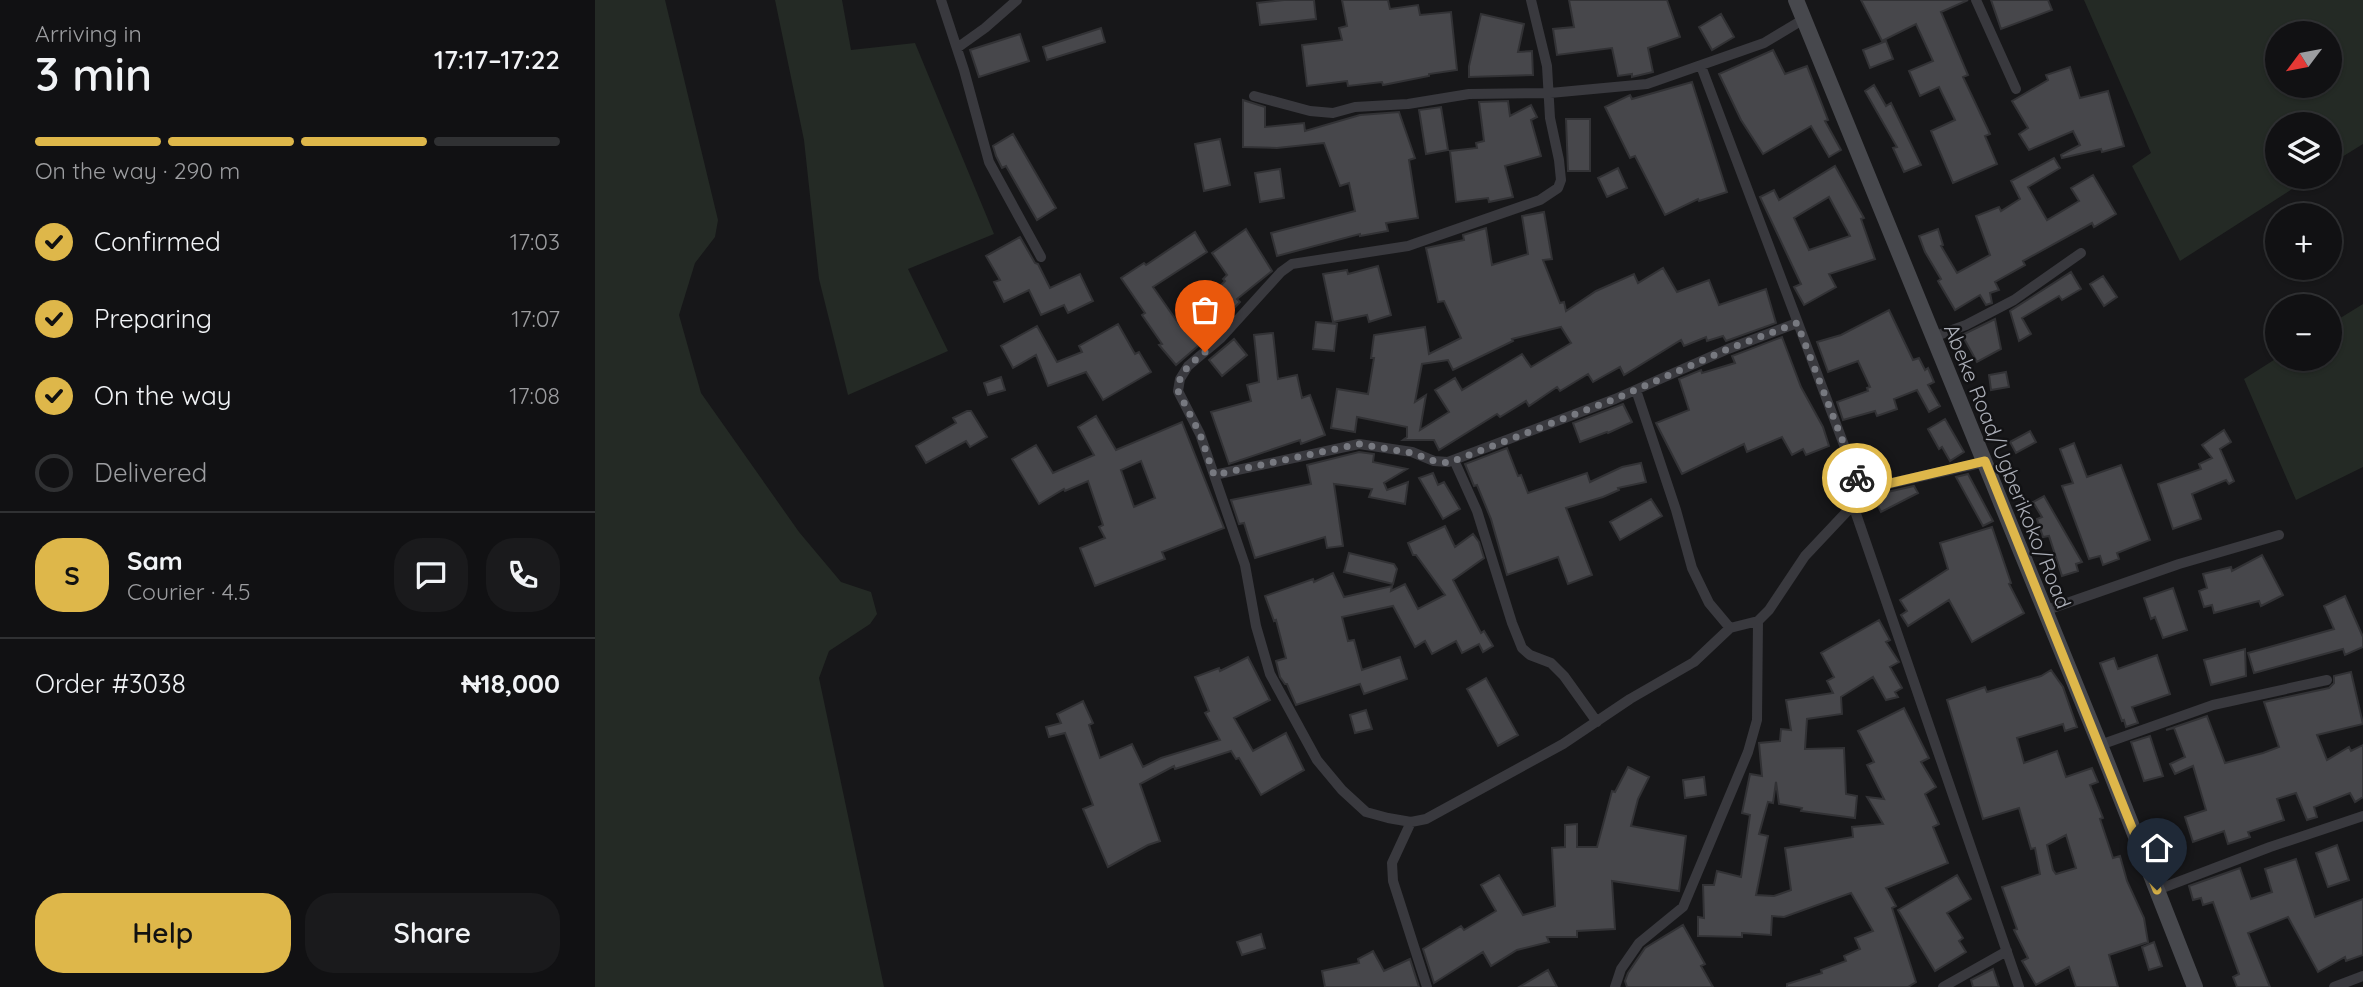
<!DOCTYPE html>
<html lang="en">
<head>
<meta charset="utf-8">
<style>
	body { margin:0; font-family:Quicksand,sans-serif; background:#1a1a1c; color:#f1f3f6; height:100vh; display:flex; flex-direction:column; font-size:26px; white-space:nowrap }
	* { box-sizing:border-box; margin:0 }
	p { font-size:23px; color:#9c9da0 }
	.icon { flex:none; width:38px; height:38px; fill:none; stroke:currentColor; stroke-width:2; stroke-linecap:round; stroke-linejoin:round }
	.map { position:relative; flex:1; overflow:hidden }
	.details { display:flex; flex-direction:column; background:#111113; width:595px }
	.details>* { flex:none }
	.needle { width:46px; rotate:238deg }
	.controls { position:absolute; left:1670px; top:21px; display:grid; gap:14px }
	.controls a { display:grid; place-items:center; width:77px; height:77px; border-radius:50%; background:#111113; box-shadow:0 2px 5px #0004,0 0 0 2px #303133; font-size:35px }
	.pin { position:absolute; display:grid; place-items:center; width:60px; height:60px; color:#fff; margin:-72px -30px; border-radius:50% 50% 50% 0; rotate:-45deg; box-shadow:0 0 7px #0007 }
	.pin .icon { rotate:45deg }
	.courier { position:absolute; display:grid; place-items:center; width:70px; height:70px; margin:-35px; border:5px solid #deb74a; border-radius:50%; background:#fff; color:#222; box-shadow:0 2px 9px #0007 }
	.headline em { font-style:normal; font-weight:600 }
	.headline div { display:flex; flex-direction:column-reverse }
	.headline { display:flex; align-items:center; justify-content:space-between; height:119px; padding:0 35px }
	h1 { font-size:46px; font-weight:600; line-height:52px }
	.bar { display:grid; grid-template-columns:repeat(4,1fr); gap:10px 7px; align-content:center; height:84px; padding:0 35px }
	.bar i { height:9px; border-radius:5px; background:#303133 }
	.bar .on { background:#deb74a }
	.bar p { grid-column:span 4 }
	.line { display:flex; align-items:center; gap:18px; padding:0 35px; border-top:2px solid #303133 }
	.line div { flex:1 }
	.round { display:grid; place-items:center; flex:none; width:74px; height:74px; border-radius:28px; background:#1a1a1c }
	ol { padding:0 35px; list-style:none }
	li { display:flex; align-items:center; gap:21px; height:77px }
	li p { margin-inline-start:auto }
	li .icon { padding:7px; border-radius:50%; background:#deb74a; color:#111; stroke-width:4 }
	li:last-child { color:#9c9da0 }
	li i { width:38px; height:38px; border:4px solid #303133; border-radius:50% }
	.cta { display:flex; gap:14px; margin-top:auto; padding:14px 35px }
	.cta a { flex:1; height:80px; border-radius:28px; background:#deb74a; color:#111; font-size:28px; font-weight:600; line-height:80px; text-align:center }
	.cta a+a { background:#1a1a1c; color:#f1f3f6 }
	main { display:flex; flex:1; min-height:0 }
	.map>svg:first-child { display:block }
	.green { fill:#242a25; fill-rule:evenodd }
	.building { fill:#47474b; stroke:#323235; stroke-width:2; fill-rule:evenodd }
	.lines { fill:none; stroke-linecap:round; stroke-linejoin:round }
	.street { stroke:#39393e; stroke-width:10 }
	.secondary { stroke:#47484d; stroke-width:16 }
	.done { stroke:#777980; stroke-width:7; stroke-dasharray:0 12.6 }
	.route { stroke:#deb74a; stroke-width:9 }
	.labels { text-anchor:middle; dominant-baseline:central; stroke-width:5; stroke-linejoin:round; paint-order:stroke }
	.street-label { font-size:21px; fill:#abaeb7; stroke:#121214 }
</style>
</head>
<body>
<main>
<section class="details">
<div class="headline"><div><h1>3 min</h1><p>Arriving in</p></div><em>17:17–17:22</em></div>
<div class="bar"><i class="on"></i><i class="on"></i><i class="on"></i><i></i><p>On the way · 290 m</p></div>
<ol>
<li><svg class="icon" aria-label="check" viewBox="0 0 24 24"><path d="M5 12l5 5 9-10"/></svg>Confirmed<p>17:03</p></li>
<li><svg class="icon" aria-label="check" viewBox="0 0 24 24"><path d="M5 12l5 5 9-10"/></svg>Preparing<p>17:07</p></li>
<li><svg class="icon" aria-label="check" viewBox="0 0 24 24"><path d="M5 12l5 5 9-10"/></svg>On the way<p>17:08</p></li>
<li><i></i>Delivered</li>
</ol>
<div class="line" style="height:126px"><b class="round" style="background:#deb74a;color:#111">S</b><div><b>Sam</b><p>Courier · 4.5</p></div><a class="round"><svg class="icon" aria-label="chat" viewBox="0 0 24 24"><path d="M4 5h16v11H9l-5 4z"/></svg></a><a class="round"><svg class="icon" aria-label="phone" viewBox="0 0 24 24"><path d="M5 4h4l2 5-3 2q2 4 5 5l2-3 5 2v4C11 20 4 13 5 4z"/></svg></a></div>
<div class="line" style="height:91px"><div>Order #3038</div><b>₦18,000</b></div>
<div class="cta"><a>Help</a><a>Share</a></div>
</section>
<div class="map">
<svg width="1768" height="987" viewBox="0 0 1768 987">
	<rect width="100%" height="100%" fill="#171719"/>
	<!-- green -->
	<path class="green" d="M0,0H70L123,220L120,237L100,263L84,315L106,393L204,532L246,582L276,592L282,614L275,624L234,651L224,678L289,987H0Z
		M180,0H247L256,50L320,43L399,234L313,269L353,351L253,395L224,279L209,140Z
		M1489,0H1768V144L1734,165V124H1682V177H1716L1585,261L1537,166L1556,153ZM1734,33V86H1682V33Z
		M1768,304V467L1701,500L1649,379L1682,358L1734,359V325Z"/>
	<!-- building -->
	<path class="building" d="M689,0H719L721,19L665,25L662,3Z
		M747,0H793L795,9L823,5L825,15L856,12L862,70L834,74V76L788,85L787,82L753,86L752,81L712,86L707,45L747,40L744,28L752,26Z
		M974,0H1072L1085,37L1053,48L1058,72L1037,77V74L1023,76L1017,48L962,55L958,29L979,27Z
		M1266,0H1373L1346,12L1373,75L1368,77L1395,134L1390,136L1402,164L1358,183L1336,131L1360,120L1344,87L1325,96L1314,71L1338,61L1321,24L1287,41Z
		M1396,0H1453L1457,10L1406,29Z
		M886,14L929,24L923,52L937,51L938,75L874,77V66Z
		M1126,14L1139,37L1117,50L1104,27Z
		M506,28L510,42L452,60L448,47Z
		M425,34L434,61L384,77L375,50Z
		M1291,41L1298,59L1275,68L1268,50Z
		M1178,50L1190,74L1212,66L1233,120L1230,121L1246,150L1234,157L1216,126L1168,154L1146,120L1124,74Z
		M1475,67L1485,98L1513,91L1529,146L1507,152L1506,149L1467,158L1466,155L1485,145L1478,131L1434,150L1424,134L1433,128L1417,101L1453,80L1451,75Z
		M1097,82L1132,192L1104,201L1103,199L1070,215L1040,156L1035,158L1010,107L1035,95L1037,99Z
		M1279,85L1291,106L1296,103L1326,165L1309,172L1298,148L1302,147L1270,91Z
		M648,100L670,107V127L709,123L710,131L765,115L804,112L820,158L814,160L823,218L791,223L793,231L765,236V234L682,256L676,233L760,211L754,183L745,186L729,143L682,148L648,147Z
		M913,101L915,116L936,105L942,117L936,120L946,156L910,166L918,197L894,202L893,198L861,202L855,151L882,148L881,143L889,141L884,102Z
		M846,107L853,150L831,154L824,110Z
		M971,119H995V171H973Z
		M418,134L461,208L442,220L411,166L407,168L401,156L398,146Z
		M625,139L635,185L609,191L600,144Z
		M1459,158L1465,168L1433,187L1452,220L1484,201L1476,188L1498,175L1521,214L1499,227L1497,223L1428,261L1430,265L1400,282L1404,290L1395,293L1397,303L1391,305L1385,295L1360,310L1343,281L1346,279L1330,252L1324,236L1343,229L1348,245L1346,246L1362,273L1395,255L1381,216L1404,207L1406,211L1425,199L1416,181Z
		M1240,166L1269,218L1266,219L1280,259L1234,274L1241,287L1209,305L1199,287L1206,284L1165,197L1179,190L1184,200ZM1234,197L1255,236L1214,250L1199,218Z
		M1023,168L1032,188L1012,197L1003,178Z
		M685,169L689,198L665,202L660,173Z
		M949,212L957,259L948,260L965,303L969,302L971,311L1001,291L1039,274L1043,283L1068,268L1082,292L1114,280L1124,305L1171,289L1181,323L1131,341L1128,336L1112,341L1111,337L1089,346L1086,340L1029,375L1025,367L998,382L993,374L965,391L962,387L934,406L931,401L905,417L902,414L844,450L839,440H808L812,437V427L762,417L760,432L736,428L742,389L773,394L779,358H776L779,335L830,327L834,354L866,338L849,301L843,302L831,248L869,240L868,235L891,228L897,265L933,254L927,216ZM966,327L976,343L936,367L927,354L867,390L860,378L840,390L854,412L825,430L831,395L820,402L827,364L853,360L858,370L918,341L917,339Z
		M651,229L677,271L642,299L645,302L603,346L581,365L564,345L567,344L547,315L550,313L526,278L549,263L551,265L600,232L612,252L558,287L586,327L630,281L628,279L632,275L617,253Z
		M425,237L440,263L443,264L455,288L485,274L498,301L473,313L469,305L446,315L434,290L409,302L399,282L405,280L391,256Z
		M783,266L796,315L774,322L772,315L738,322L728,274L752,270L753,274Z
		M1476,272L1486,289L1467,300L1464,296L1427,318L1436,334L1424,341L1415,311Z
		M1508,276L1522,297L1509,306L1495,284Z
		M1294,310L1318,360L1324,358L1330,370L1333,368L1339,382L1333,385L1345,406L1334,412L1322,390L1299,399L1302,409L1282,416L1280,411L1248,420L1242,402L1273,391L1272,388L1275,387L1263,361L1233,372L1222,342L1246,335Z
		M1400,319L1406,349L1382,362L1367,335Z
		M721,322L742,324L739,351L718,349Z
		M523,324L540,354L544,352L556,372L508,400L491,372L453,386L441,355L418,368L406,346L442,326L462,362L487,352L484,346Z
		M678,333L683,379L702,375L707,398L715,395L730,435L706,444L705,440L634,464L616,412L656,401L652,385L664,382L659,335Z
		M1187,337L1206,387L1228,427L1234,446L1211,455L1208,449L1197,455L1187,437L1152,452L1149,444L1087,474L1061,423L1094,410L1084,379L1106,370L1107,373L1140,363L1137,356Z
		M639,339L652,355L627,376L614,360Z
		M1411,372L1414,387L1396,390L1394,375Z
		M406,377L410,390L393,395L389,383Z
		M1028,404L1037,422L1013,433L1012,432L985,442L978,423Z
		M372,411H376L392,437L375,447L371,441L331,463L321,446L361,423L358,418Z
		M501,416L521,450L587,422L629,528L567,552L570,559L500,586L485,548L510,538L504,527L508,525L493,481L470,491L469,489L444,504L417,459L441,445L458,473L499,455L483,427ZM546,461L560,498L539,507L526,470Z
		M1350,419L1369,452L1355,461L1347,447L1344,449L1333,429Z
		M1629,430L1636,442L1625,449L1639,481L1634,484L1631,480L1597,494L1606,519L1578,529L1563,484L1606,469L1604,464L1617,458L1607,445Z
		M1435,431L1441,442L1421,453L1415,442Z
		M1479,443L1492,477L1526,465L1555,540L1522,553L1524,559L1508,565L1505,556L1494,559L1467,486L1478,483L1465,449Z
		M912,448L923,476L926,475L933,493L992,473L995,482L1027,467L1046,463L1051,482L1023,488L1024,490L1008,497L971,508L997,575L973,584L963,557L912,575L896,519L882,485L879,486L870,464Z
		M764,452L779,454L778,462L812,469L789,483L792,490L813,482L810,504L774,497L777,489L739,484L748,546L732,548L730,537L660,558L649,523L644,524L636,500L716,484L712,465Z
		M838,473L843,485L849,482L865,509L848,519L824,478Z
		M1373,474L1398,521L1388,526L1361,477Z
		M1319,486L1323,493L1286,512L1279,498L1288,493Z
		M1449,496L1487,562L1481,564L1483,571L1467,576L1454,536L1448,537L1442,519L1447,517L1438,502Z
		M1056,499L1067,516L1025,540L1015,522Z
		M850,526L860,547L878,534L884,542L889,558L858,580L886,633L889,631L898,646L888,652L884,644L867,653L861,641L837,654L830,641L820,647L798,606L747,617L753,641L759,640L767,670L805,657L812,679L769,694L765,684L701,705L692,684H690L685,677L681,661L691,658L681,620L679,621L670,596L718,579L719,582L738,573L749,597L797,586L796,591L810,584L823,609L850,595L821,555H818L813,543Z
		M1397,527L1416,583L1414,584L1429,613L1377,642L1354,600L1313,626L1306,615L1312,611L1305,600L1353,569L1345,543Z
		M754,553L799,564L802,569L798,584L749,572Z
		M1667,555L1688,595L1666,606L1664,601L1619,613L1617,605L1609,607L1604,591L1612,588L1608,574L1636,567L1637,571Z
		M1578,588L1592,630L1568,638L1560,617L1556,619L1549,598Z
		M1750,596L1768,637V647L1750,655L1748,649L1659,673L1653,653L1739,629L1729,606Z
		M1284,620L1295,640L1291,642L1304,662L1295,667L1307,688L1300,692L1303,697L1291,700L1278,677L1246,697L1247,714L1212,719L1210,749L1249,748L1251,794L1262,796L1260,818L1206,811L1207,808L1184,804L1181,782L1178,803L1173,802L1164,834L1173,836L1161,895L1179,896L1196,890L1190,848L1258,837L1257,827L1288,824L1272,797L1289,799L1272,765L1279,762L1263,731L1309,708L1334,758L1326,762L1341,787L1330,794L1344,824L1338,827L1353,863L1291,888L1301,906L1297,908L1321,982L1313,987H1192V984L1227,973L1226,970L1251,961L1249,956L1265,949L1260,938L1278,931L1256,893L1189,917L1177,916L1176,935L1147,933V937L1103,936V917L1109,918L1108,885H1119L1122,871L1146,877L1155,815L1147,813L1155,774L1167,776L1164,743L1185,741L1186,729L1196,730L1191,700L1238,693L1232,681L1239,677L1226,653Z
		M1650,649L1651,676L1616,685L1609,660Z
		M1562,655L1575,694L1537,707L1543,723L1531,727L1529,720L1527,721L1505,663L1519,658L1523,669Z
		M653,657L675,700L639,718L658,751L691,733L709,770L666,795L644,758L641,759L636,751L580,769L579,766L545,784L565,841L553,845L513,867L488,809L498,805L470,733L454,737L451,727L466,723L462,714L488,701L498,723L494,725L505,758L537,744L548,767L566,758L625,740L610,713L614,711L600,677L624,668L625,671Z
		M1456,670L1468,687L1482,727L1470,731L1468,724L1422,738L1429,763L1462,751L1471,777L1497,768L1503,782L1495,785L1508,818L1505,819L1518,858L1525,856L1532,881L1549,918L1553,942L1514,955L1523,987H1481L1474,967L1441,985L1427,961L1433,958L1419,930L1422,929L1407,887L1445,874L1440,848L1436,849L1424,808L1388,819L1352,700L1390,687L1392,692L1446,676ZM1471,835L1481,868L1461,874L1458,870L1452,845Z
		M1756,672L1768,724L1722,735L1732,760L1754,747L1756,751L1768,745V797L1760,802L1755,793L1719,807L1722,817L1712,820L1701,793L1682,799L1689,820L1653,832L1655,837L1633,844L1629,831L1598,842L1590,817L1611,810L1598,766L1580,774L1575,764L1590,757L1579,728L1571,730L1612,716L1630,763L1668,753L1684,747L1669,702L1734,688L1739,683V676Z
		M891,678L923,735L903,746L872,689Z
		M771,710L777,729L760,733L755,715Z
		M1555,736L1568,776L1549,781L1536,742Z
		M1033,767L1054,777L1043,799L1036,826L1091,836L1084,891L1017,881L1020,929L982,931V937H952L954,942L922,950L896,966L888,952L839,983L828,949L866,926L869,930L901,911L886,885L904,875L928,915L960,906L957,848L970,847V825L982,824V847H1002L1017,791L1020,792Z
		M1109,777L1111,795L1090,798L1088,780Z
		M1742,845L1754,880L1733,887L1721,853Z
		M1701,859L1720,917L1768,899V955L1751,961L1750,957L1723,972L1693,917L1653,933L1675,987H1642L1638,977L1644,974L1618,902L1608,905L1606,898L1598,900L1594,886L1645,868L1656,899L1677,892L1670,869Z
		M1362,875L1376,899L1352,913L1368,938L1364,941L1371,952L1340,971L1303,910Z
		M1088,925L1110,964L1106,966L1118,987H1032L1030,981L1033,973L1050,948Z
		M666,934L670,948L647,955L642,942Z
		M1559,942L1567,966L1554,970L1547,947Z
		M778,951L789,971L815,959L824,987H730L727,971L764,963L763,959Z
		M1398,969L1404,987H1378L1376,980Z
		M953,970L962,987H924Z"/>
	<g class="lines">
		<!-- street -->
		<path class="street" d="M346,0L369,70L394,162L446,257
			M936,0L952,66L955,118L964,160L966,180L963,188L945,200L813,246L697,264L686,272L626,338L593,366L585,379L583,391L605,434L650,565L661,626L675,674L722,760L747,790L771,812L793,818L816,822L831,819L968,744L1035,699L1099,662L1135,628L1163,621L1174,610L1210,556L1258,505L1266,490
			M1381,0L1421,89
			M362,48L390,28L422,0
			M1106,66L1266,490L1390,462
			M659,96L715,111L738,113L760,107L813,104L874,94L955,93L1052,84L1169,43L1209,19
			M1338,337L1371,325L1419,300L1486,253
			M1041,390L1081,510L1097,568L1114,603L1135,628
			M859,460L882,511L917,623L927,648L935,655L956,663L969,676L1002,722
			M619,475L764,444L817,452L839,461L853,462L1020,399L1133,349L1202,323
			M1258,505C1312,666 1370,826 1424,987
			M1449,611L1584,564L1684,535
			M1505,745L1618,705L1732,680
			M816,822L797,863L798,881L832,987
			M1562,890L1675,847L1768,816
			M1020,987L1026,969L1044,943L1088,907L1153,752L1162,720L1163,621
			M1348,987L1412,951
			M1739,987L1768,976"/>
		<!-- secondary -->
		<path class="secondary" d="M1201,0L1505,745L1600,987"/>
	</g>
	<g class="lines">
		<!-- done -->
		<path class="done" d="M610,352L593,366L585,379L583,391L605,434L619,475L764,444L817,453L839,461L853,463L1020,399L1133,349L1202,323L1262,478"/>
		<!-- route -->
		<path class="route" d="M1262,478L1266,490L1390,461L1562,890"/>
	</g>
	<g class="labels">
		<!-- street labels -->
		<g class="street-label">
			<text transform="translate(1413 466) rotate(68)">Abeke Road/Ugberikoko/Road</text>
		</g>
	</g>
</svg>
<div class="controls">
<a><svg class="needle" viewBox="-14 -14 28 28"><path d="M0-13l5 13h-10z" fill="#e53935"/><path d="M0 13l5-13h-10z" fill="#9c9da0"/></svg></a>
<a><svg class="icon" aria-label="layers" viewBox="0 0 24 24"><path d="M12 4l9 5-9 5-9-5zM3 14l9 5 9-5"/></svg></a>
<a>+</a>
<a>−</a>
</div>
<div class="pin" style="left:610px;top:352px;background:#ea580c"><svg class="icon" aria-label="bag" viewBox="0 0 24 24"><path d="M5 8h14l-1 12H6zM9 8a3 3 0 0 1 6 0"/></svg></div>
<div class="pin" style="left:1562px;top:890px;background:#1f2937"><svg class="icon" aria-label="home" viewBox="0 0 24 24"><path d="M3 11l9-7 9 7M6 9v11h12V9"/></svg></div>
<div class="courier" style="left:1262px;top:478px"><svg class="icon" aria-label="bike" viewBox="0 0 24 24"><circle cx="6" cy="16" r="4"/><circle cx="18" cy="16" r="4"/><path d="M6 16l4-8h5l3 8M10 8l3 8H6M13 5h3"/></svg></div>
</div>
</main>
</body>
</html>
